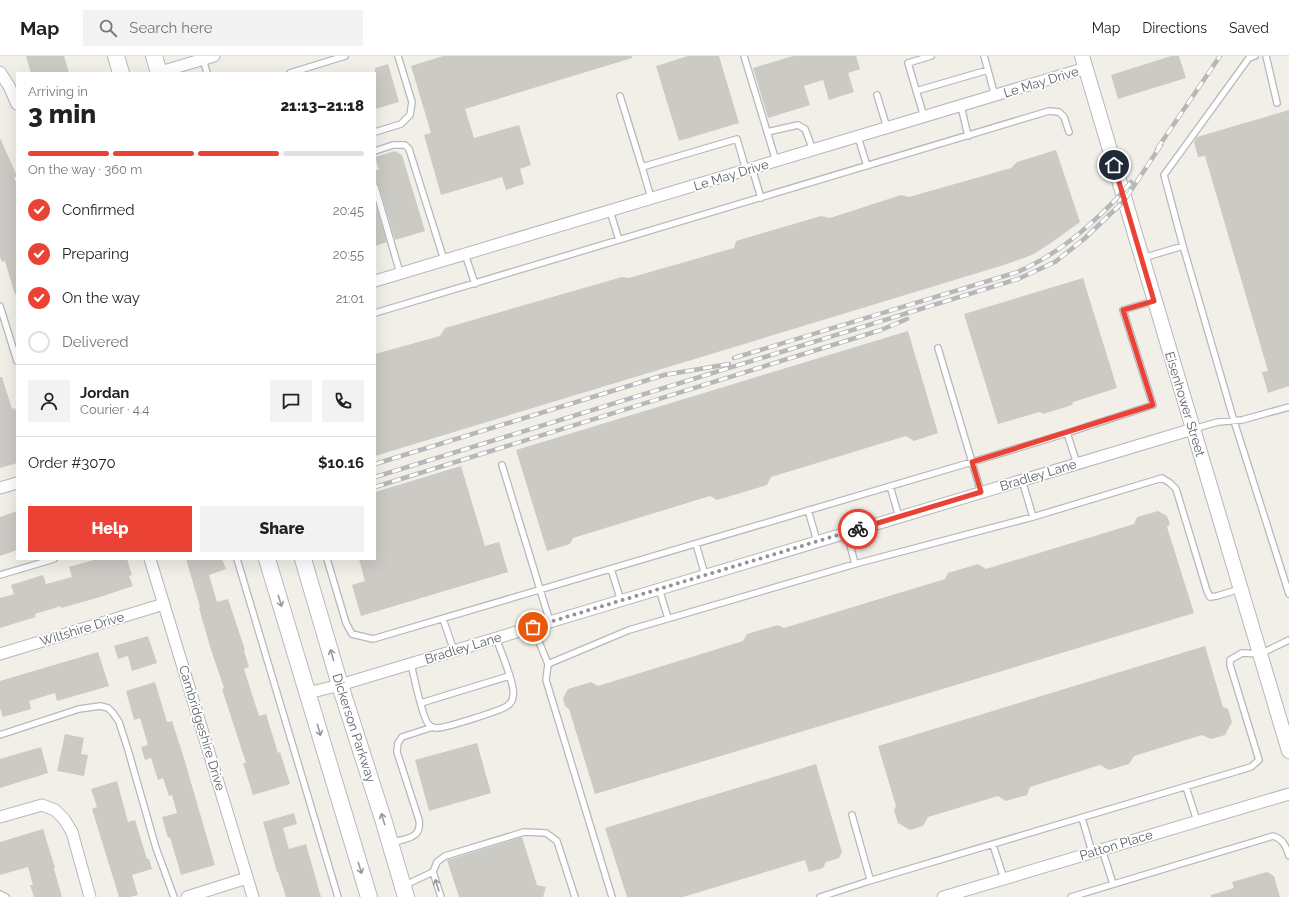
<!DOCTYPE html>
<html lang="en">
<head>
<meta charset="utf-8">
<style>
	body { margin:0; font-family:Raleway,sans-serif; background:#f2f2f2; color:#222; height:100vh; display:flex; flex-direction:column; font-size:15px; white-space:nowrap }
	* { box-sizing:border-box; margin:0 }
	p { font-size:13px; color:#767676 }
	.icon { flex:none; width:22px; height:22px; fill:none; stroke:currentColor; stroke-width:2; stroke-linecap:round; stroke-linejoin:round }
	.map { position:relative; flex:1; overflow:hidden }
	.drawer { position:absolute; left:16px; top:16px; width:360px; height:488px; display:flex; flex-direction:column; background:#fff; border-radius:0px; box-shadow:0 4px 16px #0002 }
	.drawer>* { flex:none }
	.pin { position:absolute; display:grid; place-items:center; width:34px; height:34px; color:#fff; margin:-17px; border:2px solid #fff; border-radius:50%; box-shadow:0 1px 4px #0007 }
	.courier { position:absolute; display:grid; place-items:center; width:40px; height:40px; margin:-20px; border:3px solid #ea4335; border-radius:50%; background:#fff; color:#222; box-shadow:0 1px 5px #0007 }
	.headline em { font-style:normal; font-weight:800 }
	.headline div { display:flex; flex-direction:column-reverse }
	.headline { display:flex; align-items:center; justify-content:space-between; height:68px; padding:0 12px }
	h1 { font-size:26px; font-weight:800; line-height:30px }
	.bar { display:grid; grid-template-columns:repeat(4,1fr); gap:6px 4px; align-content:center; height:48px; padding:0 12px }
	.bar i { height:5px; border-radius:3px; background:#e0e0e0 }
	.bar .current { background:#ea4335 }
	.bar p { grid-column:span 4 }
	.line { display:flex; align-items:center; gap:10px; padding:0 12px; border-top:1px solid #e0e0e0 }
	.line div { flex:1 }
	.round { display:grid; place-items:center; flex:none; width:42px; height:42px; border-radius:0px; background:#f2f2f2 }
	ol { padding:0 12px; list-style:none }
	li { display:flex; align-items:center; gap:12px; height:44px }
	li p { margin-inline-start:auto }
	li .icon { padding:4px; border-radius:50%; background:#ea4335; color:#fff; stroke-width:4 }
	li:last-child { color:#767676 }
	li i { width:22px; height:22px; border:2px solid #e0e0e0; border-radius:50% }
	.primary-button { display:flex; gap:8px; margin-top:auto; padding:8px 12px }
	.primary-button a { flex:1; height:46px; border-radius:0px; background:#ea4335; color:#fff; font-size:16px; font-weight:800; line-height:46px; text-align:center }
	.primary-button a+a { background:#f2f2f2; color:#222 }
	header { display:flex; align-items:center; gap:24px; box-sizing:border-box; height:56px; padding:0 20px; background:#fff; border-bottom:1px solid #e0e0e0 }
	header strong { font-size:19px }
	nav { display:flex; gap:22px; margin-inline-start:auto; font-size:14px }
	.search { width:280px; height:36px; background:#f2f2f2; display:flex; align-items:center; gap:10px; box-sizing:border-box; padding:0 14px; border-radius:0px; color:#767676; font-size:15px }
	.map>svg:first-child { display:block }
	.building { fill:#cccac5 }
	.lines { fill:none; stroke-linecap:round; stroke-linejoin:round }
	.service-casing { stroke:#b5b8bc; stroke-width:8 }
	.minor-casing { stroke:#b5b8bc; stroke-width:13 }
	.tertiary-casing { stroke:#b5b8bc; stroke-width:16 }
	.secondary-casing { stroke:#b6babf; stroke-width:18 }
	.service { stroke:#fff; stroke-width:5.5 }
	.minor { stroke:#fff; stroke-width:11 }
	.tertiary { stroke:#fff; stroke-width:14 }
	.secondary { stroke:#fff; stroke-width:16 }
	.rail-casing { stroke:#b6b7b8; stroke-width:4.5 }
	.rail { stroke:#fff; stroke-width:3; stroke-dasharray:9; stroke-linecap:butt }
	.oneway { stroke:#979a9d }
	.done { stroke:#929495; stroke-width:4; stroke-dasharray:0 7.2 }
	.route { stroke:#ea4335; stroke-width:5 }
	.labels { text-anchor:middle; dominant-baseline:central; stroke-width:3.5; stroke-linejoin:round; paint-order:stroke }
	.street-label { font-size:13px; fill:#5f6368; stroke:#fff }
</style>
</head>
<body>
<header>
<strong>Map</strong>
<div class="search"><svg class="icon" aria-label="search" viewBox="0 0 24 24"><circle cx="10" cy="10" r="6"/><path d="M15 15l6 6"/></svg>Search here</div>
<nav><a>Map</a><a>Directions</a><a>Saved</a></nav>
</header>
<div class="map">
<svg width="1289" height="841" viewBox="0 0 1289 841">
	<rect width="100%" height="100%" fill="#f1efe8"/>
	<!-- building -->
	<path class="building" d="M26,0H64L69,17H31Z
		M443,0H632V2L465,53L474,82L519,69L531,109L520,113L524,128L506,134L502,121L441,139L424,79L431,77L411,10Z
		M688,0H719L739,67L679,85L656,10Z
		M793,0H856L860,13L848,17L854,36L829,44L823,24L804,30L810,49L768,62L753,12Z
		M1171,0H1179L1186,22L1118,43L1111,19Z
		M388,8L399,46L375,53V12Z
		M1289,54V330L1268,337L1262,316L1268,315L1205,100L1198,101L1194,86L1197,81Z
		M0,82L17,120L14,122L17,128V238L15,239L5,205L2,206L0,201Z
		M1056,94L1080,166L1051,187L1032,199L1004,209L375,400V298L440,280L445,272L622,221L629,222L734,192L736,185L821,160L830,162L901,139L909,141L1011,112L1017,106Z
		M395,95L402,99L425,175L395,184L379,130L375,127V114H379L375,101Z
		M375,146L387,186L375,190Z
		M1083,222L1117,332L1073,346L1072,349L1043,358L1040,356L998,368L964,258Z
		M908,275L938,377L914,385L906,380L771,421L767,429L717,444L710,440L573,482L570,488L547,495L516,394Z
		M0,321H2L12,353L15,352L17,360V407L0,412Z
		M461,410L485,490L499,486L508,516L361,560L352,529L365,525L359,503H375V436Z
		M17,455V494L0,500V461Z
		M1158,455L1167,460L1170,468L1167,471L1194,557L595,738L569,653L565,650L563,642L568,633L591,626L598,630L743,585L747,578L778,569L784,572L945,523L948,517L978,508L986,513L1134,468L1137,461Z
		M97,503H127L132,519L129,520L133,530L100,541L61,552V550L35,558L36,561L0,572V542L14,538L11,529L43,519L46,528L72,521L69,511Z
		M186,503H222L226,513L209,519L217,546L228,543L245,594L244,595L249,611L244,613L259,660L266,658L278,697L280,696L290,728L253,739L243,707H246L222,633L224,632L211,594L199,552L200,551Z
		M148,580L157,607L132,615L128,600L118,603L114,590Z
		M1205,590L1223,651L1228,653L1232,666L1225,679L1211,683L1202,679L1134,700L1129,708L1109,714L1100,709L1030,731L1027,739L1006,745L998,740L928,761L923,770L910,774L898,767L894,754L896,750L878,690Z
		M98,596L109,630L57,645L55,637L29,645L31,653L3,661L0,652V625Z
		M155,626L167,666L172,665L183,699L215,809L181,819L170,781L168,782L162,761L177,757L172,739L169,740L163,722L158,724L151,702L145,704L141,691L148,689L140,662L134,664L126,635Z
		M65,678L84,682L81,698L88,699L84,720L57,715Z
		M477,687L491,737L429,755L415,704Z
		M41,691L48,717L0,732V703Z
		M816,708L842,796L839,802L826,806L823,812L809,816L805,804L683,841H627L605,772Z
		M117,725L128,766L135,764L147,803H149L152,813L132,819L138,839L130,841H119L92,753L97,751L91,733Z
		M294,757L297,768L283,772L289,793L306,788L321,841H286L278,816H277L263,766Z
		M43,773L55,812L54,813L62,841H34L30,829H33L28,811L0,819V786Z
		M522,781L537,829L546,831L543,841H459L447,804Z
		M1267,816L1274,820L1280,841H1211V839L1234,832L1232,826Z"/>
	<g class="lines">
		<defs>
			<path id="service" d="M744,0L776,105
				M984,0L995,40
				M1266,0L1277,47
				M203,3L207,17
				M290,17L345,0
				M916,35L988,14
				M877,39L887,72
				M620,40L642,111L737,83L746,114
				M961,50L968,80
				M924,61L908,7L931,0
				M375,76L401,68L410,59L412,46L398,0
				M767,76L798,69L805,73L813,94
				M858,81L867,110
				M375,95L393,89H405L409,93L444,204
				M642,111L651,142
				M752,112L761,142
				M375,131L400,217
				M610,155L619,184
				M1183,190L1164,119L1249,2L1255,0
				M465,198L475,228
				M1143,202L1183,190L1234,365L1289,538
				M0,250L17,305
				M375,257L1049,55L1059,56L1064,61L1069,76
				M938,292L972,406L1067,377
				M1193,373L1218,366L1242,364L1289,351
				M1077,408L1067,377L1153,349L1123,254L1154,245
				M502,409L550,566
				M1022,424L1033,461
				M890,430L899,461
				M808,454L817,485
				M847,477L855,508
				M696,488L705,519
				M237,503L338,841
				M327,503L346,567L352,578L373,583L972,406L981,436
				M611,513L621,545
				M0,519L54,503
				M659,533L668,562
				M443,563L454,595
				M533,571L548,608
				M411,608C414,620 422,662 429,669C431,671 434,672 437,672C445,672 500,655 507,650C510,648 513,644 513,640C516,631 500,593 496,582
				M421,647L509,620
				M0,679L79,653L100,650L108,652L113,657L119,666L128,694L156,792L174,841
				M1186,731L1197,765
				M1082,762L1092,796
				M391,787C406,782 422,783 419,764L397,696L398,687L402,681L433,671
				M993,789L1004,823
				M1102,793L1113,828
				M433,816L441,841
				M869,825L1251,711L1259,704L1230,609V604L1242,597L1260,598L1289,584
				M403,830L433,816L437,806L445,800L524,776L546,777L557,785L575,841
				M0,838L6,841
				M612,841L546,624L548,608L629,574L855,508L1033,461L1162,422L1170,427L1176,433L1207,535L1210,541L1217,540L1240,533
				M820,841L869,825L870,823L852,759
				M1071,841L1273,780C1283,783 1286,790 1289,800"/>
			<path id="minor" d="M0,16L9,30L17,48
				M157,17L214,0
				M375,225L1086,12
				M0,432L17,427
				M150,503L253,841
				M0,598L164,548
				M308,637L340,629L1193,373
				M0,761L42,749L55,754L64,763L72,776L90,841
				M187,841L247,822
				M943,841L1289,738"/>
			<path id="tertiary" d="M1082,0L1289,695"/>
			<path id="secondary" d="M116,0L121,17
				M154,0L159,17
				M267,503L369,841
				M303,503L340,629L383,763L406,841"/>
		</defs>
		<!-- service casing -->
		<use href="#service" class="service-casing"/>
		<!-- minor casing -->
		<use href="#minor" class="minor-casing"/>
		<!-- tertiary casing -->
		<use href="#tertiary" class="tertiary-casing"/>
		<!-- secondary casing -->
		<use href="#secondary" class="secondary-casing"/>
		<!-- service -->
		<use href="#service" class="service"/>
		<!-- minor -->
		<use href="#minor" class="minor"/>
		<!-- tertiary -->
		<use href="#tertiary" class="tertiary"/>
		<!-- secondary -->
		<use href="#secondary" class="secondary"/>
		<defs>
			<path id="rail" d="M1157,93L1220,0
				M734,302L1018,216C1027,211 1037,207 1046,201C1074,185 1111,151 1131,126
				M375,408L664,319L729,308
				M375,421L1018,223L1055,206L1084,183L1124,145L1161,89
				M375,431L881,274L907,263"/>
		</defs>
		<!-- rail casing -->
		<use href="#rail" class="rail-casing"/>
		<!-- rail -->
		<use href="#rail" class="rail"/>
	</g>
	<!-- one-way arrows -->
	<defs><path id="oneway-shaft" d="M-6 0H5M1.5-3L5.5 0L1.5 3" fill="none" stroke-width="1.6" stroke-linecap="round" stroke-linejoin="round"/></defs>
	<g class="oneway">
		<use href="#oneway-shaft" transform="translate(280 545) rotate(73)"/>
		<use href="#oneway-shaft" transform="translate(332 599) rotate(-106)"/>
		<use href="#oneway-shaft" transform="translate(319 674) rotate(74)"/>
		<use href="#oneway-shaft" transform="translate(383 763) rotate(-107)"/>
		<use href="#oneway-shaft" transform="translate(360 812) rotate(73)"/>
		<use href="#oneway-shaft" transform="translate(437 829) rotate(-108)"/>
	</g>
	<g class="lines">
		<!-- done -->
		<path class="done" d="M533,571L858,473"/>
		<!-- route -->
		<path class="route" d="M858,473L981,436L972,406L1153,349L1123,254L1154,245L1114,109"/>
	</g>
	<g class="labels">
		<!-- street labels -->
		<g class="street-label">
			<text transform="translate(1041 26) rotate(-17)">Le May Drive</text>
			<text transform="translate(731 119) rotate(-17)">Le May Drive</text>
			<text transform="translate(1185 348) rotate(73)">Eisenhower Street</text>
			<text transform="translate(1038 419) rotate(-17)">Bradley Lane</text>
			<text transform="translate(82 573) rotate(-17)">Wiltshire Drive</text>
			<text transform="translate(463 592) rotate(-17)">Bradley Lane</text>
			<text transform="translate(202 672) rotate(73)">Cambridgeshire Drive</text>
			<text transform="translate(354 672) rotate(72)">Dickerson Parkway</text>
			<text transform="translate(1116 789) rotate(-17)">Patton Place</text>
		</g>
	</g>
</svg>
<div class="pin" style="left:533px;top:571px;background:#ea580c"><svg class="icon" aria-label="bag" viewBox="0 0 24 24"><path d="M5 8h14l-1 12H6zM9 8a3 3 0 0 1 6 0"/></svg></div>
<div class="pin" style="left:1114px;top:109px;background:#1f2937"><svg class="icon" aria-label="home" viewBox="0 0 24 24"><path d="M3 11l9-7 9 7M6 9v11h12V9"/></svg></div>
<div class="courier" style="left:858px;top:473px"><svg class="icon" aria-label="bike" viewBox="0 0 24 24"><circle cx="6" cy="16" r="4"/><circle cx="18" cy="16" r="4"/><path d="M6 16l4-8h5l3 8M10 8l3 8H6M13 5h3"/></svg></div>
<section class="drawer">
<div class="headline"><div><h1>3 min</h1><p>Arriving in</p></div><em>21:13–21:18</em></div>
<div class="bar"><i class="current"></i><i class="current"></i><i class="current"></i><i></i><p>On the way · 360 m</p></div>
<ol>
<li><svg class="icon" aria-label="check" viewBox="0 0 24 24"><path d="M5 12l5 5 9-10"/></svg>Confirmed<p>20:45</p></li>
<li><svg class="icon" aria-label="check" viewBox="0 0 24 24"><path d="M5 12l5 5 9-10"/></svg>Preparing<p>20:55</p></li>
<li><svg class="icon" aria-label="check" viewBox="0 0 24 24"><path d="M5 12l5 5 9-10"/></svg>On the way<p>21:01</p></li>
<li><i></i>Delivered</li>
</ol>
<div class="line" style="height:72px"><a class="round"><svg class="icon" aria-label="person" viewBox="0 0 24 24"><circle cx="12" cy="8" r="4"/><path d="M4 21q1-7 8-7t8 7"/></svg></a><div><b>Jordan</b><p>Courier · 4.4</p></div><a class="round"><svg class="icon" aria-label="chat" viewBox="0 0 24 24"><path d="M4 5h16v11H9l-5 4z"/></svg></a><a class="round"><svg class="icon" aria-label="phone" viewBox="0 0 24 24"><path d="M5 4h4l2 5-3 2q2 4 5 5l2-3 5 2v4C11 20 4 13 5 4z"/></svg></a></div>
<div class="line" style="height:52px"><div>Order #3070</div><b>$10.16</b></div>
<div class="primary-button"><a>Help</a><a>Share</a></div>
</section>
</div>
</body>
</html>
